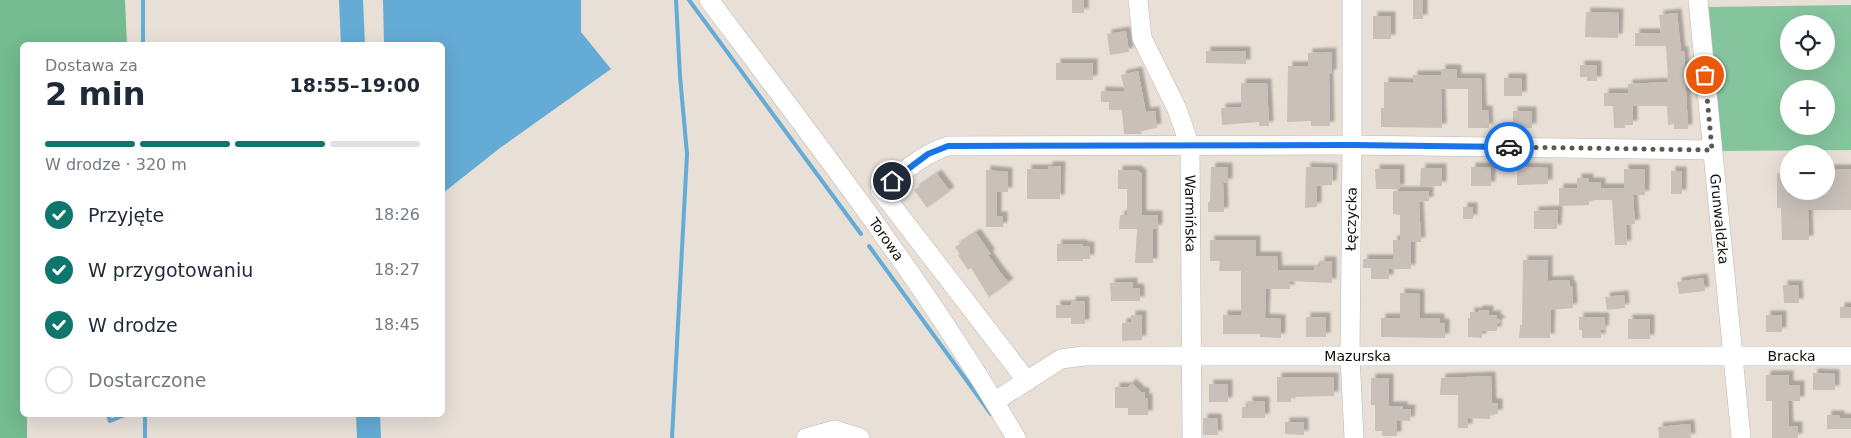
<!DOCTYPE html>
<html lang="pl">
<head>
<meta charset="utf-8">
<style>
	body { margin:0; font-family:"DejaVu Sans",sans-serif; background:#f6f6f7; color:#1f2937; height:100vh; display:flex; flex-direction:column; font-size:19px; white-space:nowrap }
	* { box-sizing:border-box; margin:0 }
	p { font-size:16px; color:#747a83 }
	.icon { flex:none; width:28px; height:28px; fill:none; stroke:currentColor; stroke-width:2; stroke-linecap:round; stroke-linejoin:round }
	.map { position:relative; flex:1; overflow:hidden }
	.details { position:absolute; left:20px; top:42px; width:425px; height:375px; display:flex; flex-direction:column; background:#fff; border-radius:8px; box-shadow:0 5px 20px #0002 }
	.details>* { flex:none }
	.tools { position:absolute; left:1780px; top:15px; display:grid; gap:10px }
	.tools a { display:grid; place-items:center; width:55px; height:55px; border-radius:50%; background:#fff; box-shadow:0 5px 20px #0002; font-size:25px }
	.pin { position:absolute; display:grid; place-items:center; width:42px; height:42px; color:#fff; margin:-21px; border:2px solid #fff; border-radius:50%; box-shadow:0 1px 5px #0007 }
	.courier { position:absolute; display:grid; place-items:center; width:50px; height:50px; margin:-25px; border:4px solid #1a73e8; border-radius:50%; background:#fff; color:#222; box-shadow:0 1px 6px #0007 }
	.headline em { font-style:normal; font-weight:600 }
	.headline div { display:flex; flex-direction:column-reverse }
	.headline { display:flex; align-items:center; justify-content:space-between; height:85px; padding:0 25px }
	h1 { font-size:32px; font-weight:600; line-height:38px }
	.bar { display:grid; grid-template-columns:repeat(4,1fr); gap:8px 5px; align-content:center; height:60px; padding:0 25px }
	.bar i { height:6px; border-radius:4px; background:#e0e1e3 }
	.bar .selected { background:#0f766e }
	.bar p { grid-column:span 4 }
	ol { padding:0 25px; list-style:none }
	li { display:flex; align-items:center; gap:15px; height:55px }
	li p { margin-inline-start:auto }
	li .icon { padding:5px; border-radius:50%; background:#0f766e; color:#fff; stroke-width:4 }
	li:last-child { color:#747a83 }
	li i { width:28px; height:28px; border:2px solid #e0e1e3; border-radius:50% }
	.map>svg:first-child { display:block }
	.green { fill:#85c59e; fill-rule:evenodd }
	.forest { fill:#74bb91 }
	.water { fill:#64abd6 }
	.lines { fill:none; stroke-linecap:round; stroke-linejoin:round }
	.stream { stroke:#64abd6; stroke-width:4 }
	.river { stroke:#64abd6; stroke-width:24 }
	.building { fill:#c9c1b9; filter:url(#shadow) }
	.minor-casing { stroke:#bfb7b0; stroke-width:20 }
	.minor { stroke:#fff; stroke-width:19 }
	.done { stroke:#5d5853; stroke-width:5; stroke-dasharray:0 9 }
	.route { stroke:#1a73e8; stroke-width:6 }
	.labels { text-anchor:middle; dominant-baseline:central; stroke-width:4; stroke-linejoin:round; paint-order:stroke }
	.street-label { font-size:14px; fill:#120f0c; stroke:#fff }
</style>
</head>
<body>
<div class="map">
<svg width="1851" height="438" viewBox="0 0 1851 438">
	<defs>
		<filter id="shadow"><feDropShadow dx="4.5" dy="-4.5" stdDeviation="1" flood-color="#0004"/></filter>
	</defs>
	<rect width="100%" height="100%" fill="#e8dfd7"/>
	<!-- green -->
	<path class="green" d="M1851,5V150L1720,151L1706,7ZM1789,24H1826V61H1789ZM1789,89H1826V126H1789Z"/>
	<!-- forest -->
	<path class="forest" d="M0,0H125L127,45H22V415H27V438H0Z"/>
	<!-- water -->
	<path class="water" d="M383,0H581V32L611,69L500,148L443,193L442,45H384Z"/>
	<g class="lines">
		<!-- stream -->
		<path class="stream" d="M143,0V45
			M689,0L861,234
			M869,246L991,414
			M108,415L110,421L125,415
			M145,415V438
			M672,438L687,154L680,76L676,0"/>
		<!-- river -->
		<path class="river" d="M351,0L353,45
			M368,415L369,438"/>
	</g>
	<!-- building -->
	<path class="building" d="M1072,0H1084V13H1072Z
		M1413,0H1423V19H1413Z
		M1586,12L1619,13L1618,38L1585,37Z
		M1677,13L1681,51H1684L1688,129H1674V124L1668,125L1667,106H1633V125H1625V128H1614L1613,106H1604V93H1628V84L1668,82L1666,46H1635V33H1661L1659,15Z
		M1373,16H1391V39H1373Z
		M1126,31L1129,52L1110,55L1107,34Z
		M1206,51H1246V64L1206,63Z
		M1332,52V74H1329L1330,126H1311V121L1287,122L1288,66H1308V53Z
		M1056,63H1093V80H1056Z
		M1580,65H1597V81H1587V77H1580Z
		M1441,69H1457V78H1481L1482,110H1488L1489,128H1468V89H1441L1442,128L1381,127V108H1384V82L1413,83V75H1441Z
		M1138,71L1146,112L1155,111L1157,128L1141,131L1142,134H1124L1122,110H1109V102H1101V91L1125,92L1121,75Z
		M1504,78H1522V96H1504Z
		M1241,83H1267L1269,126H1259V122L1222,125L1221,108L1241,107Z
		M1513,111H1532V128H1513Z
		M1048,166H1061L1060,199H1027V169H1048Z
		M1211,167H1228V183H1223L1224,212H1208V202H1210Z
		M1306,167L1333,168L1332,185L1317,186V207L1305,208Z
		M1471,167H1491V186H1471Z
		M1517,167L1548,168V184L1517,185Z
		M1421,168H1442V186H1420Z
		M1375,169H1400V189H1376Z
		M1624,169H1645V195H1633L1635,224L1626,225L1627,245H1615L1612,200H1589V205L1559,206V188H1577V178H1589V182H1601V188H1624Z
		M1826,169H1851V210H1808L1809,240H1782L1781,208H1777V173H1789V191H1826Z
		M986,170L1008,172V192H997V216H1003V227H986Z
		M1118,170H1137L1142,174V215H1158V229H1153V263H1135L1137,229H1119L1120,215H1127V189H1118Z
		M1671,171H1682V194H1671Z
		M937,174L950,191L927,208L914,190Z
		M1393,191H1429V201L1419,202L1421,242H1411V269H1389V279H1371V268H1363V259H1393V240H1400V215L1393,214Z
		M1463,207H1473V219H1463Z
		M1558,210L1557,229H1534V211Z
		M976,233L991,254L988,255L1000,272L1009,283L989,297L971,268L968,270L958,255L960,254L955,247Z
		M1210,240H1256V256H1277L1278,270H1314L1315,266H1320V261H1332V283L1290,281V289H1266L1265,318L1281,319V338L1260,337V334H1223V315H1241V271H1219L1220,261H1210Z
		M1057,244H1083V246H1090V259H1083V261H1057Z
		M1523,260H1548V281L1569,280L1570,286H1572L1573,308L1551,310L1550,338H1519L1520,325H1522Z
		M1703,278L1705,291L1679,294L1677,282Z
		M1133,282V288H1139L1140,291V301H1111L1110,283Z
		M1783,285H1798L1799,303H1784Z
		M1400,293L1420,294V318H1440V323H1445V338L1381,337V318H1400Z
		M1624,295L1625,308L1607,310L1605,297Z
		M1071,301H1085V324H1071V318H1056V305H1071Z
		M1840,307H1851V318H1840Z
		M1478,310H1489V315H1497L1496,318L1501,321L1497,324V331H1482V338L1468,337V318H1470V312H1478Z
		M1131,315H1142V340L1122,341V323L1131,322Z
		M1766,315H1782V332H1766Z
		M1306,317H1326V337H1306Z
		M1579,317H1605L1604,330H1601V338H1582V330H1579Z
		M1628,319H1650V339H1628Z
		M1813,373L1835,374V390H1813Z
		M1766,375H1789V385H1800V401H1788L1789,426H1798V438H1772V401H1766Z
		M1491,376L1492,403H1498V414H1490V419L1468,418V428H1458V395H1440L1441,378Z
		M1277,377H1334V396L1291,397V402H1277Z
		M1371,378H1389V406H1403V409H1411L1410,421L1397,420V436H1382V431H1375V405H1371Z
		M1132,383L1141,392H1145V398H1148V415H1128V408H1115V387H1128Z
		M1209,384H1228V402H1209Z
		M1248,401H1265V418H1242V407H1248Z
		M1827,415H1840V418H1851V429H1827Z
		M1203,418H1217L1218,435H1203Z
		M1285,422H1304V435L1285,434Z
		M1690,424L1691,438H1659L1658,427Z"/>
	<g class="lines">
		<defs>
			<g id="minor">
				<path id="s1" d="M709,0C816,142 926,284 1016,438"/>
				<path id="s2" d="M1138,0L1142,38L1177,109L1190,146L1192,438"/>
				<path d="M1352,0V145L1350,357L1354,438"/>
				<path id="s3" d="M1698,0L1741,438"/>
				<path d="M1027,381L880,190C901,174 922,154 948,146L1352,145L1712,150"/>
				<path id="s4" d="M995,401L1061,359L1084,356H1851"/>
				<path d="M806,438L835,430L860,438"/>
			</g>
		</defs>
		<!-- minor casing -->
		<use href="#minor" class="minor-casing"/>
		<!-- minor -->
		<use href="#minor" class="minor"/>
	</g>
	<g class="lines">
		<!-- done -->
		<path class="done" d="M1509,147L1712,150L1705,75"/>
		<!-- route -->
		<path class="route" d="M892,181L928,154L948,146L1352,145L1509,147"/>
	</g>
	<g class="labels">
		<!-- street labels -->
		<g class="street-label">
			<text stroke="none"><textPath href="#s2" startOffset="224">Warmińska</textPath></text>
			<text transform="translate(1351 219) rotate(-89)">Łęczycka</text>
			<text stroke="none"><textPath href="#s3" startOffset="220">Grunwaldzka</textPath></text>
			<text stroke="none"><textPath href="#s1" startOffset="298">Torowa</textPath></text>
			<text stroke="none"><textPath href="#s4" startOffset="809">Bracka</textPath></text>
			<text stroke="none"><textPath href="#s4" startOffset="375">Mazurska</textPath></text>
		</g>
	</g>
</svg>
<div class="tools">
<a><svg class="icon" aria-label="locate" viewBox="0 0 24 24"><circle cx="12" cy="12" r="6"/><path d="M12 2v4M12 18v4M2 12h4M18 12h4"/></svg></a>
<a>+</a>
<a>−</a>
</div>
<div class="pin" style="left:1705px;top:75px;background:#ea580c"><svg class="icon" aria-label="bag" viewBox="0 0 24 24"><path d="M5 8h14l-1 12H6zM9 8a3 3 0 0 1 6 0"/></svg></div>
<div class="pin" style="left:892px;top:181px;background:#1f2937"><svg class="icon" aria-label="home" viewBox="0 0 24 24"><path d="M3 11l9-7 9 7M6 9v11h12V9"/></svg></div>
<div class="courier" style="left:1509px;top:147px"><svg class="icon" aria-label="car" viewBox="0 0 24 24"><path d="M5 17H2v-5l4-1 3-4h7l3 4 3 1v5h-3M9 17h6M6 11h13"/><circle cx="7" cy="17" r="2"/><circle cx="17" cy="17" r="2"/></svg></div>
<section class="details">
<div class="headline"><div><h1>2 min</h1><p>Dostawa za</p></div><em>18:55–19:00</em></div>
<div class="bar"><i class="selected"></i><i class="selected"></i><i class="selected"></i><i></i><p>W drodze · 320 m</p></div>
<ol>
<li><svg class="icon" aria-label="check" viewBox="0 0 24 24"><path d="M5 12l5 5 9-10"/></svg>Przyjęte<p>18:26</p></li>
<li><svg class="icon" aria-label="check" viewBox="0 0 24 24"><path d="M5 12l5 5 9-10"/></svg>W przygotowaniu<p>18:27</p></li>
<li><svg class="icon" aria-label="check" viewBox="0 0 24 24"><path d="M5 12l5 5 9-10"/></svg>W drodze<p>18:45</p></li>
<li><i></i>Dostarczone</li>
</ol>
</section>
</div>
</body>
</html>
